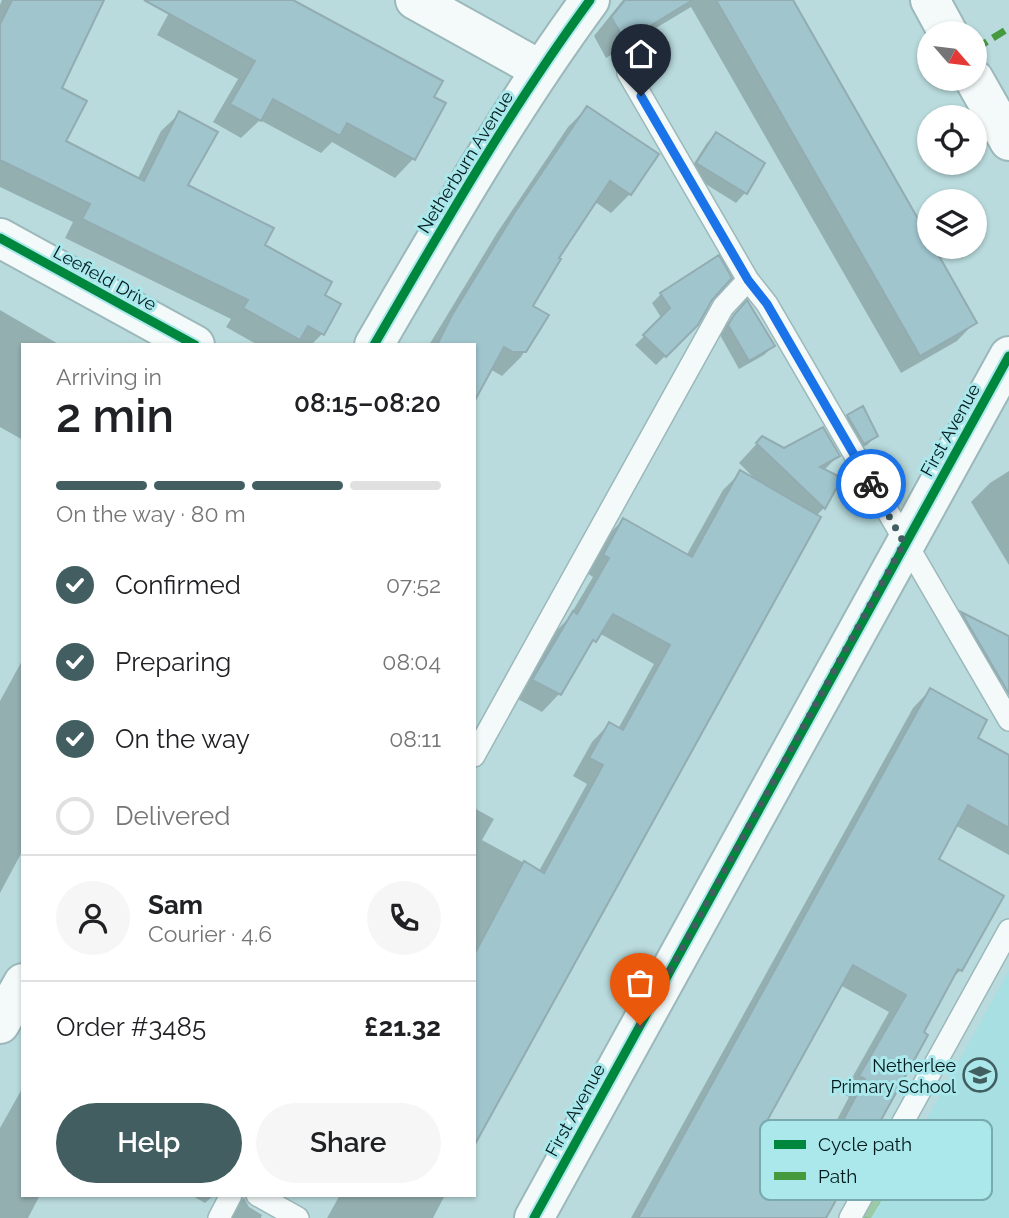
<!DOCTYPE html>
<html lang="en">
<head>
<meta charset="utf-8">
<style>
	body { margin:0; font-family:Raleway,sans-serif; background:#f6f6f6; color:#202124; height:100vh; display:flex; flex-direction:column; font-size:26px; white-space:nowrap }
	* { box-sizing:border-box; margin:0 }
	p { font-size:23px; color:#757577 }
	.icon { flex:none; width:38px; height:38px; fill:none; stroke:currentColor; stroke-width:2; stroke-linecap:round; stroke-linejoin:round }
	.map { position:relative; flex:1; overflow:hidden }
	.sheet { position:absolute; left:21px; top:343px; width:455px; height:854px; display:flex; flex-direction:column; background:#fff; border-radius:0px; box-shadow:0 2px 5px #0004 }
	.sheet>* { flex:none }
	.needle { width:46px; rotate:118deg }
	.controls { position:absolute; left:917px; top:21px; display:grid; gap:14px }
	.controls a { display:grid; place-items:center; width:70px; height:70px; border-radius:50%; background:#fff; box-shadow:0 2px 5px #0004; font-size:35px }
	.pin { position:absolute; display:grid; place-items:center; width:60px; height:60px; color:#fff; margin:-72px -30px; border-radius:50% 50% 50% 0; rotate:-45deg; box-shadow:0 0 7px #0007 }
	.pin .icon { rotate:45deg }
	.courier { position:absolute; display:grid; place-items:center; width:70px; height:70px; margin:-35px; border:5px solid #1a73e8; border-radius:50%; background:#fff; color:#222; box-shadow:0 2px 9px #0007 }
	.summary em { font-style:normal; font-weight:600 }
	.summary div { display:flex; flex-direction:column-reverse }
	.summary { display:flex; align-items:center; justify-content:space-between; height:119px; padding:0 35px }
	h1 { font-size:46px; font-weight:600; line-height:52px }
	.bar { display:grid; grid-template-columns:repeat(4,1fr); gap:10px 7px; align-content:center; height:84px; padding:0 35px }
	.bar i { height:9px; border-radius:5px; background:#e0e0e0 }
	.bar .current { background:#425e60 }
	.bar p { grid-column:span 4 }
	.line { display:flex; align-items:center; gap:18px; padding:0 35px; border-top:2px solid #e0e0e0 }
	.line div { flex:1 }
	.round { display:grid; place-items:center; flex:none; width:74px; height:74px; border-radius:37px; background:#f6f6f6 }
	ol { padding:0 35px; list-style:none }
	li { display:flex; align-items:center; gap:21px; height:77px }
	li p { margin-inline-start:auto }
	li .icon { padding:7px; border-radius:50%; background:#425e60; color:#fff; stroke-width:4 }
	li:last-child { color:#757577 }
	li i { width:38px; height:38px; border:4px solid #e0e0e0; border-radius:50% }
	.button { display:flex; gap:14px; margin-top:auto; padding:14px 35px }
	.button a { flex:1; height:80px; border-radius:42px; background:#425e60; color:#fff; font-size:28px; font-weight:600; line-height:80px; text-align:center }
	.button a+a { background:#f6f6f6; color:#202124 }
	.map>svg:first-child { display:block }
	.built { fill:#a7dfe3 }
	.forest { fill:url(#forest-crowns) }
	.shadow { fill:#0003; fill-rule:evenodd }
	.building { fill:#a0c5cd; stroke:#92acb1; stroke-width:2; fill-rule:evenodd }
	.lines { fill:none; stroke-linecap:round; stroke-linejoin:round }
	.service-casing { stroke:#9cb8ba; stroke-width:24 }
	.minor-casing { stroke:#9cb8ba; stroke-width:42 }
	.secondary-casing { stroke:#9cb8ba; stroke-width:42 }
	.service { stroke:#f4fafa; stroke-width:21 }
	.minor { stroke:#f4fafa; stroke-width:38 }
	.secondary { stroke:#f4fafa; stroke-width:38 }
	.quiet { stroke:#47993e; stroke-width:7; stroke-dasharray:14 7; stroke-linecap:butt }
	.cycleway-casing { stroke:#aae8ec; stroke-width:13 }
	.cycleway { stroke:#00873e; stroke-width:9 }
	.done { stroke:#425e60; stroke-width:7; stroke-dasharray:0 12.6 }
	.route { stroke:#1a73e8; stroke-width:9 }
	.labels { text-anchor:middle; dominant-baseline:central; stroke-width:6; stroke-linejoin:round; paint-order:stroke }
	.street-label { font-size:18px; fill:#021a1c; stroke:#aae8ec }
	.poi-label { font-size:18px; fill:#021a1c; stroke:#aae8ec; text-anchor:end }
	.key { fill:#aae8ec; stroke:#78aaae; stroke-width:2 }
	.key-label { font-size:19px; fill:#021a1c }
</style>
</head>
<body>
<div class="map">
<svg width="1009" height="1218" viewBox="0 0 1009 1218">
	<defs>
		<pattern id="forest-crowns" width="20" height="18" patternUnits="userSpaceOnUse" patternTransform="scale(1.75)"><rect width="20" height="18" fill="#9acaa6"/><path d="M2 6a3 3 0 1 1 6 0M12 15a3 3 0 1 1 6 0" fill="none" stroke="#83ad8e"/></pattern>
	</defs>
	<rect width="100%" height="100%" fill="#b9dbdd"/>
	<!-- built -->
	<path class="built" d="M1009,970V1218H871L893,1181Z"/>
	<!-- forest -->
	<path class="forest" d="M883,1176L893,1181L871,1218H859Z"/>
	<!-- shadow -->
	<path class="shadow" d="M2,0H102L59,89L63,142L137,180L161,131L180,113L185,186L323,296L322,334L311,345H258L226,327L231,319L65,238L73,222L0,187V5Z
		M176,0H289L444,104L413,159L395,178L332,142L321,153L260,120L241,138L213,122L238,79L157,35Z
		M623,0H791L929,242V247H932L975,322L957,341L901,373L691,7L606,58L594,36Z
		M587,108L630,194L611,213L594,201L556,258L531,307L546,316L521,357L502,376L490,369L474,345H429L497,233L568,127Z
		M716,134L763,163L745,193L736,203L688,173L707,143Z
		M661,294L710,299L697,324L656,365L635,345L662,319L652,303Z
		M747,303L773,346L764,355L739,369L720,335L725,326Z
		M0,310L60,345H23V440L0,427Z
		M863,409L876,436L867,445L854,452L839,426L848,416Z
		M762,438L784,450L838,456L824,470L840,479L824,508L816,516L474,1142V808L494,819L482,840L539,871L587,784L573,776L592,742L609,724L618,729L654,664L599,633L584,652L559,694L542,712L516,698L556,631L568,619L593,577L587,573L605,538L623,520L686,556L723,490L741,472L755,479L739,463Z
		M1009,471V565L971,502L990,483Z
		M962,614L1009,638V667L1001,682L993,691L953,622Z
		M23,659V850L0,893V701Z
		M930,690L975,739L1009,757V855L955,825L937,860L961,970L949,981L824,1218H631L913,708ZM840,985L889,1012L843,1094L849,1097L821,1150L766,1119Z
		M23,1087V1195H40L28,1218H0V1128Z
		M191,1195H214L205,1203Z
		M340,1195H445L433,1218H327Z
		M244,1198L249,1207L262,1215L261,1218H231L235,1207Z"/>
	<!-- building -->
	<path class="building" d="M12,0H104L62,88L87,101L66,141L144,181L179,111L218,132L188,185L274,228L265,245L332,282L325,295L341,304L324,335L308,326L300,340L243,308L248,300L82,219L90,204L0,160V24Z
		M144,0H293L443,81L434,97L446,103L415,160L347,123L340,136L273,99L261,121L230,104L255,61Z
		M625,0H693L625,41L611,17Z
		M716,0H793L929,238V247H934L977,323L920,356Z
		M587,106L659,154L631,195L610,181L559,258L561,259L533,306L549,315L526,352H513L504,347L474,402V345H437L452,315L515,212Z
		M716,132L765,163L747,194L696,163Z
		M719,255L732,278L712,300L698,325L666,357L643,335L670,308L660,293Z
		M747,300L775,346L749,361L728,325L734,315Z
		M863,406L878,436L864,444L847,415Z
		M823,427L840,456L820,467L842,478L825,509L756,443L762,436L784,448Z
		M740,470L821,517L474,1146V955L524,861L544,873L603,765L589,758L609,722L623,730L670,645L613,614L596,642L593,640L561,695L532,680L573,611L577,614L609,558L603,555L623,518L692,557Z
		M961,612L1009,636V694Z
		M930,688L987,720L978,738L1009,755V828L968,805L939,859L1004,896L962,971L958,969L924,1032L928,1035L876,1129L826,1218H638ZM853,965L906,995L859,1076L865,1079L827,1151L768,1119Z"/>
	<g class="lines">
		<defs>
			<path id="service" d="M628,73L748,280L767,304L1009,720
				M474,756L723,307L748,280
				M257,1195L298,1218
				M219,1218L231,1195
				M850,1218L1009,930"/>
			<path id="minor" d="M415,0L541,70
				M0,238L195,345
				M374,345C442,228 510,109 590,0
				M0,1024L23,983
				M534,1218L1009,356"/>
			<path id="secondary" d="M930,0L948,33
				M974,79L1009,141"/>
		</defs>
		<!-- service casing -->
		<use href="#service" class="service-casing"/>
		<!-- minor casing -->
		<use href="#minor" class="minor-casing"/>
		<!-- secondary casing -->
		<use href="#secondary" class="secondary-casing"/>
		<!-- service -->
		<use href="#service" class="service"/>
		<!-- minor -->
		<use href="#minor" class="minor"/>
		<!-- secondary -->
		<use href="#secondary" class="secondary"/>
		<!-- quiet -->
		<path class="quiet" d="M975,49L1009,28"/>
		<defs>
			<path id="cycleway" d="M0,238L195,345
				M374,345C442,228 510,109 590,0
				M534,1218L1009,356"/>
		</defs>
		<!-- cycleway casing -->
		<use href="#cycleway" class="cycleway-casing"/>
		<!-- cycleway -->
		<use href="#cycleway" class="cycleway"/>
	</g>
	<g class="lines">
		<!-- done -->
		<path class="done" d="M640,1025L904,543L871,484"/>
		<!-- route -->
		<path class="route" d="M641,96L748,280L767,304L871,484"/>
	</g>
	<!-- icons -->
	<defs>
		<symbol id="school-ring" viewBox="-11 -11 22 22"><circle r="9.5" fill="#aae8ec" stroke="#425e60" stroke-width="1.5"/><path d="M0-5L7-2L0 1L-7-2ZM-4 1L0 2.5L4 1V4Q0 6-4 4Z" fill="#425e60"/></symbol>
	</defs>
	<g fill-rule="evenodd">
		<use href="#school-ring" x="961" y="1056" width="38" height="38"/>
	</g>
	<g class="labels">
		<!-- street labels -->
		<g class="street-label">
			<text transform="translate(465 162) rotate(-58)">Netherburn Avenue</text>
			<text transform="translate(105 278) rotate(29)">Leefield Drive</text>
			<text transform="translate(950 430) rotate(-61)">First Avenue</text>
			<text transform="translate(575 1110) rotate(-61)">First Avenue</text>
		</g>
		<!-- poi labels -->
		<g class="poi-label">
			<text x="956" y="1065">Netherlee<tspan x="956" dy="21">Primary School</tspan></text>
		</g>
	</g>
	<!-- legend -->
	<rect x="760" y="1120" width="232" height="80" rx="10" class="key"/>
	<rect x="774" y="1140" width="32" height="9" fill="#00873e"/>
	<rect x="774" y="1172" width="32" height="8" fill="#47993e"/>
	<g class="key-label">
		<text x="818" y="1151">Cycle path</text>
		<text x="818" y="1183">Path</text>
	</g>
</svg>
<div class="controls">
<a><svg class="needle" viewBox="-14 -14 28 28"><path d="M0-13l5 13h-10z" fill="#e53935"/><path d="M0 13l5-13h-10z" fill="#757577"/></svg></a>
<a><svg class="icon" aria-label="locate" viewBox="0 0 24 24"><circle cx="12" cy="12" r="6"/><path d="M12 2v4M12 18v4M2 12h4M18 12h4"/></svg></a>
<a><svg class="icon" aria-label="layers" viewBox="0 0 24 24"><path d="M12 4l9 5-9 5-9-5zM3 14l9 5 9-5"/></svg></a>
</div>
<div class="pin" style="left:640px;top:1025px;background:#ea580c"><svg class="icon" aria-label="bag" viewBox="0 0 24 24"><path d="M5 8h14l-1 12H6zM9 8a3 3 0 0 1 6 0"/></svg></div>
<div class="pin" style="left:641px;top:96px;background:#1f2937"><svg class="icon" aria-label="home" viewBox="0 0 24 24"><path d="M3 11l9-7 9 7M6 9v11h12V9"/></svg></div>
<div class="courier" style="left:871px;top:484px"><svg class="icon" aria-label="bike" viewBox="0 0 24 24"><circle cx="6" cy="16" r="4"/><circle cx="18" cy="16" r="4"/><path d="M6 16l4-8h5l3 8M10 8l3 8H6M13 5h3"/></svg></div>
<section class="sheet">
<div class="summary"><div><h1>2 min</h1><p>Arriving in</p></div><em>08:15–08:20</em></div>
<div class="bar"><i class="current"></i><i class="current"></i><i class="current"></i><i></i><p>On the way · 80 m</p></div>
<ol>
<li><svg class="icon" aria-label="check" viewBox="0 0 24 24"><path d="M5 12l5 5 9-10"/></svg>Confirmed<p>07:52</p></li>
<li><svg class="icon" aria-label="check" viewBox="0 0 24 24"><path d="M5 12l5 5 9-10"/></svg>Preparing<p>08:04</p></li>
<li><svg class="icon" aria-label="check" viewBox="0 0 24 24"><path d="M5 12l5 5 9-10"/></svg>On the way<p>08:11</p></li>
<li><i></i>Delivered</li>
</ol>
<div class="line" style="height:126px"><a class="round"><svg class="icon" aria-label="person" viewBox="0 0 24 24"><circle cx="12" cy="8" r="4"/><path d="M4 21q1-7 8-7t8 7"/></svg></a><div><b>Sam</b><p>Courier · 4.6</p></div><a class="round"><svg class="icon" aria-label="phone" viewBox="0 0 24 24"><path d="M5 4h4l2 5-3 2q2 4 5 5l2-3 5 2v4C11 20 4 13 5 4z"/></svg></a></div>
<div class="line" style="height:91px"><div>Order #3485</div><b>£21.32</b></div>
<div class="button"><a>Help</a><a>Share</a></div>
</section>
</div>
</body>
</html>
